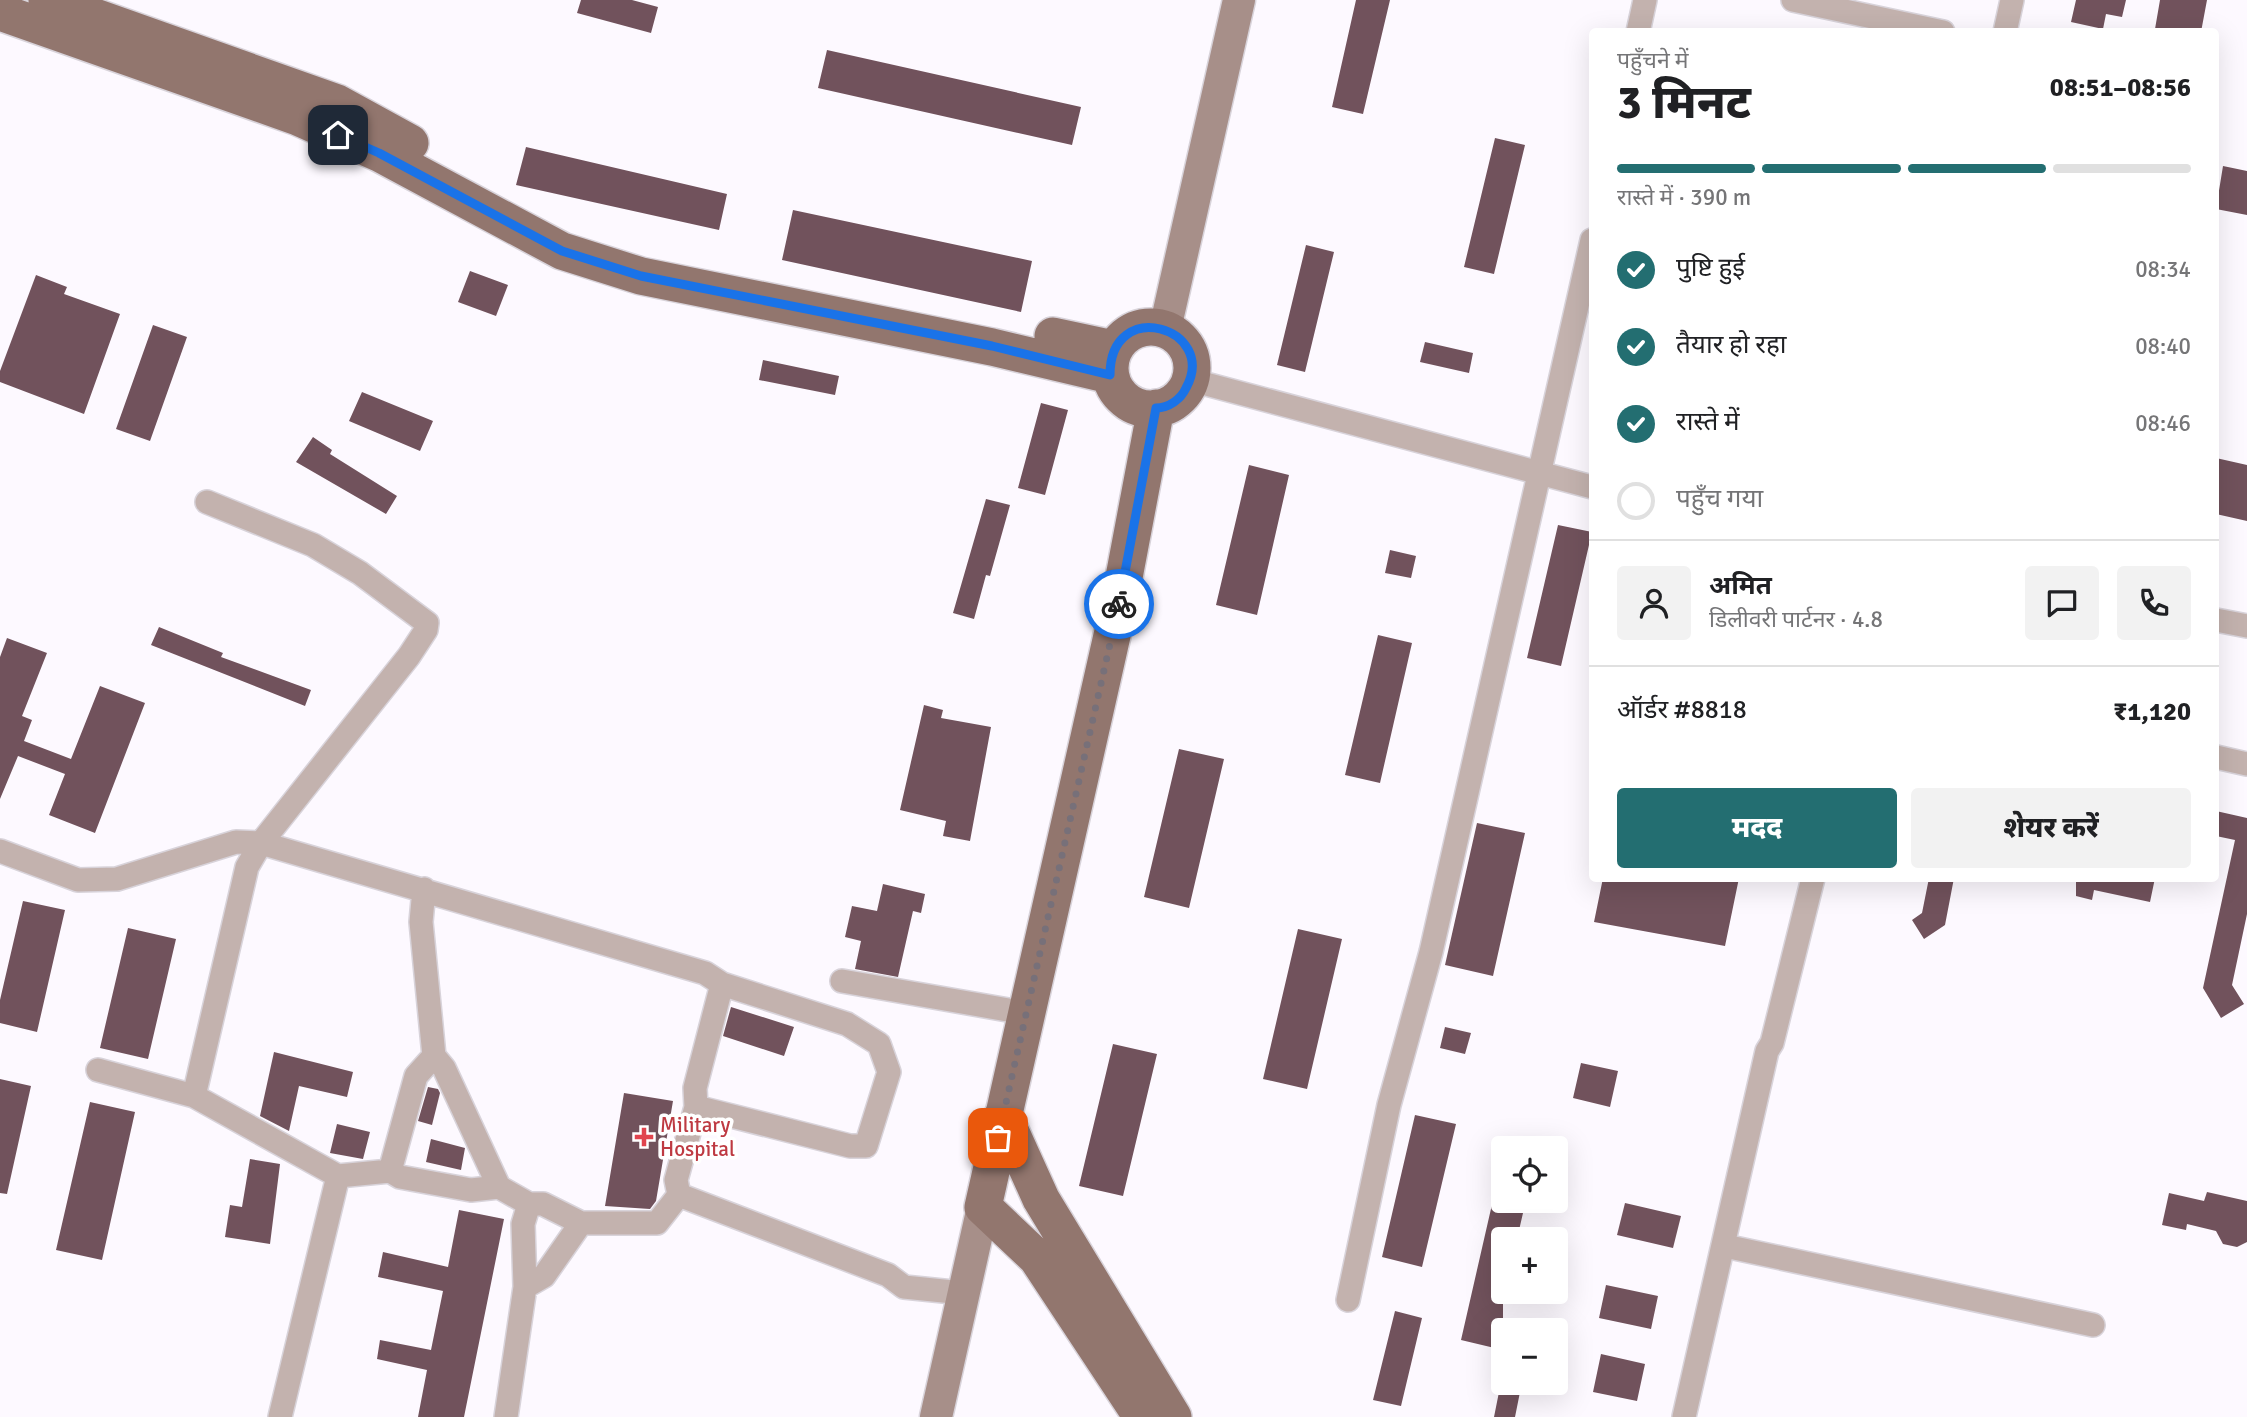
<!DOCTYPE html>
<html lang="hi">
<head>
<meta charset="utf-8">
<style>
	body { margin:0; font-family:Signika,"Noto Sans Devanagari",sans-serif; background:#f2f2f2; color:#202124; height:100vh; display:flex; flex-direction:column; font-size:26px; white-space:nowrap }
	* { box-sizing:border-box; margin:0 }
	p { font-size:23px; color:#757577 }
	.icon { flex:none; width:38px; height:38px; fill:none; stroke:currentColor; stroke-width:2; stroke-linecap:round; stroke-linejoin:round }
	.map { position:relative; flex:1; overflow:hidden }
	.details { position:absolute; left:1589px; top:28px; width:630px; height:854px; display:flex; flex-direction:column; background:#fff; border-radius:7px; box-shadow:0 7px 28px #0002 }
	.details>* { flex:none }
	.buttons { position:absolute; left:1491px; top:1136px; display:grid; gap:14px }
	.buttons a { display:grid; place-items:center; width:77px; height:77px; border-radius:7px; background:#fff; box-shadow:0 7px 28px #0002; font-size:35px }
	.pin { position:absolute; display:grid; place-items:center; width:60px; height:60px; color:#fff; margin:-30px; border-radius:14px; box-shadow:0 4px 10px #0006 }
	.courier { position:absolute; display:grid; place-items:center; width:70px; height:70px; margin:-35px; border:5px solid #1a73e8; border-radius:50%; background:#fff; color:#222; box-shadow:0 2px 9px #0007 }
	.head em { font-style:normal; font-weight:800 }
	.head div { display:flex; flex-direction:column-reverse }
	.head { display:flex; align-items:center; justify-content:space-between; height:119px; padding:0 28px }
	h1 { font-size:46px; font-weight:800; line-height:52px }
	.bar { display:grid; grid-template-columns:repeat(4,1fr); gap:10px 7px; align-content:center; height:84px; padding:0 28px }
	.bar i { height:9px; border-radius:5px; background:#e0e0e0 }
	.bar .current { background:#236e71 }
	.bar p { grid-column:span 4 }
	.line { display:flex; align-items:center; gap:18px; padding:0 28px; border-top:2px solid #e0e0e0 }
	.line div { flex:1 }
	.round { display:grid; place-items:center; flex:none; width:74px; height:74px; border-radius:7px; background:#f2f2f2 }
	ol { padding:0 28px; list-style:none }
	li { display:flex; align-items:center; gap:21px; height:77px }
	li p { margin-inline-start:auto }
	li .icon { padding:7px; border-radius:50%; background:#236e71; color:#fff; stroke-width:4 }
	li:last-child { color:#757577 }
	li i { width:38px; height:38px; border:4px solid #e0e0e0; border-radius:50% }
	.primary-button { display:flex; gap:14px; margin-top:auto; padding:14px 28px }
	.primary-button a { flex:1; height:80px; border-radius:7px; background:#236e71; color:#fff; font-size:28px; font-weight:800; line-height:80px; text-align:center }
	.primary-button a+a { background:#f2f2f2; color:#202124 }
	.map>svg:first-child { display:block }
	.building { fill:#71525c }
	.lines { fill:none; stroke-linecap:round; stroke-linejoin:round }
	.street-casing { stroke:#d8d3da; stroke-width:26 }
	.secondary-casing { stroke:#d8d3da; stroke-width:35 }
	.primary-casing { stroke:#d8d3da; stroke-width:40 }
	.street { stroke:#c3b2ae; stroke-width:23 }
	.secondary { stroke:#a78f89; stroke-width:32 }
	.primary { stroke:#92766e; stroke-width:37 }
	.done { stroke:#777079; stroke-width:7; stroke-dasharray:0 12.6 }
	.route { stroke:#1a73e8; stroke-width:9 }
	.health-dot { fill:#e0444e; stroke:#fff; stroke-width:2.5 }
	.labels { text-anchor:middle; dominant-baseline:central; stroke-width:7; stroke-linejoin:round; paint-order:stroke }
	.health-label { font-size:21px; fill:#be3a42; stroke:#fff; text-anchor:start }
</style>
</head>
<body>
<div class="map">
<svg width="2247" height="1417" viewBox="0 0 2247 1417">
	<rect width="100%" height="100%" fill="#fdf9ff"/>
	<!-- building -->
	<path class="building" d="M581,0H632L658,7L651,33L577,13Z
		M1356,0H1390L1363,114L1332,107Z
		M2076,0H2126L2122,17L2106,14L2103,29L2071,22Z
		M2160,0H2207L2201,32L2155,29Z
		M827,50L1081,107L1072,145L818,88Z
		M1495,138L1525,145L1494,274L1464,267Z
		M526,147L727,194L719,230L516,185Z
		M2223,166L2247,171V215L2216,209Z
		M793,210L1032,261L1021,312L782,260Z
		M1306,245L1334,252L1305,372L1277,365Z
		M470,271L508,285L496,316L458,302Z
		M36,275L67,287L64,294L120,314L84,414L0,382V371Z
		M153,325L187,337L150,441L116,429Z
		M1425,342L1473,353L1469,373L1420,362Z
		M763,360L839,376L835,395L759,380Z
		M362,392L433,421L420,451L349,421Z
		M1041,403L1068,410L1045,495L1018,488Z
		M313,437L332,450L330,454L397,496L386,514L296,462Z
		M2216,458L2247,465V521L2216,514Z
		M1249,465L1289,475L1257,615L1216,605Z
		M986,499L1010,505L990,576L986,575L974,619L953,613Z
		M1558,525L1592,532L1561,666L1527,658Z
		M1390,550L1416,556L1411,578L1385,573Z
		M159,627L223,653L221,657L311,690L305,706L151,645Z
		M1378,635L1412,643L1380,783L1345,775Z
		M7,638L47,653L22,716L32,720L24,741L71,759L100,686L145,703L95,833L49,815L65,774L18,756L0,799V657Z
		M924,705L943,710L941,718L991,727L970,841L943,836L946,821L900,810Z
		M1179,749L1224,759L1189,908L1144,897Z
		M2216,811L2247,818V914L2232,985L2244,1004L2221,1018L2203,988L2235,840L2216,836Z
		M1477,823L1525,833L1493,976L1445,965Z
		M1603,878H1739L1725,946L1594,922Z
		M1929,878H1954L1945,925L1924,939L1912,920L1922,913Z
		M2076,878H2155L2150,902L2094,890L2092,900L2076,896Z
		M883,884L925,894L921,913L913,911L898,977L855,969L861,941L845,937L852,906L877,911Z
		M23,901L65,910L37,1032L0,1023V1000Z
		M128,928L176,939L148,1059L100,1048Z
		M1298,929L1342,939L1307,1089L1263,1079Z
		M731,1007L794,1027L784,1056L723,1036Z
		M1445,1027L1471,1033L1465,1054L1440,1048Z
		M1113,1044L1157,1054L1123,1196L1079,1186Z
		M274,1052L353,1072L347,1097L299,1086L289,1131L260,1116Z
		M1581,1063L1618,1071L1610,1107L1573,1098Z
		M0,1079L31,1086L7,1194L0,1193Z
		M428,1087L438,1089L440,1093L432,1125L418,1121Z
		M624,1093L673,1101L656,1201L650,1209L605,1206Z
		M90,1102L135,1112L102,1260L56,1250Z
		M1415,1115L1456,1124L1422,1267L1382,1257Z
		M337,1124L370,1132L363,1159L330,1153Z
		M431,1139L465,1148L461,1170L426,1162Z
		M250,1159L280,1164L270,1244L225,1237L230,1205L242,1207Z
		M2207,1192L2247,1201V1242L2237,1247L2223,1244L2216,1231L2187,1224L2186,1230L2162,1225L2169,1193L2204,1201Z
		M1493,1200H1526L1517,1239H1503V1350L1461,1340Z
		M1625,1203L1681,1216L1673,1248L1617,1235Z
		M459,1210L504,1219L464,1417H418L427,1370L377,1359L380,1340L431,1350L443,1291L378,1277L383,1252L448,1267Z
		M1606,1285L1658,1296L1651,1329L1599,1318Z
		M1395,1311L1422,1318L1401,1406L1373,1400Z
		M1601,1354L1645,1364L1637,1401L1593,1392Z
		M1501,1382H1522L1515,1417H1494Z"/>
	<g class="lines">
		<defs>
			<path id="street" d="M1793,0L1943,32
				M1638,32L1645,0
				M2005,32L2012,0
				M1191,380L1592,487
				M2216,620L2247,626
				M2216,757L2247,764
				M0,851L78,880L117,879L236,842L261,843L705,973L722,984L847,1024L879,1044L889,1072L866,1146H850L696,1107
				M424,889L421,922L434,1056L444,1068L499,1187L529,1204H543L581,1223H657L679,1195
				M842,981L1025,1013
				M98,1070L194,1096L338,1176L390,1171L400,1177L471,1190L499,1187
				M194,1096L247,867L261,843L409,656L426,630L427,623L360,573L313,545L207,502
				M390,1171L416,1076L434,1056
				M679,1195L888,1275L904,1287L963,1293
				M679,1195L676,1180L696,1107L695,1088L722,984
				M1725,1246L2093,1325
				M525,1287L544,1276L581,1223
				M1348,1300L1389,1105L1431,952L1592,240
				M280,1417L338,1176
				M506,1417L525,1287L523,1224L529,1204
				M1684,1417L1767,1051L1772,1043L1813,878"/>
			<path id="secondary" d="M1165,329L1239,0
				M936,1417L983,1207"/>
			<path id="primary" d="M47,0L337,103L410,143
				M0,12L298,117L379,153L562,251L641,276L992,347L1110,375
				M1110 368a41 41 0 1 1 82 0a41 41 0 1 1-82 0Z
				M1053,336L1114,349
				M1003,1115L1041,1199L1173,1417
				M1142,1417L1037,1258L983,1207L1118,609L1156,408"/>
		</defs>
		<!-- street casing -->
		<use href="#street" class="street-casing"/>
		<!-- secondary casing -->
		<use href="#secondary" class="secondary-casing"/>
		<!-- primary casing -->
		<use href="#primary" class="primary-casing"/>
		<!-- street -->
		<use href="#street" class="street"/>
		<!-- secondary -->
		<use href="#secondary" class="secondary"/>
		<!-- primary -->
		<use href="#primary" class="primary"/>
	</g>
	<g class="lines">
		<!-- done -->
		<path class="done" d="M998,1138L1119,604"/>
		<!-- route -->
		<path class="route" d="M338,135L379,153L562,251L641,276L992,346L1110,375C1110,295 1219,328 1186,388C1181,399 1169,408 1156,408L1119,604"/>
	</g>
	<!-- markers -->
	<path class="health-dot" d="M640.5 1126.5h7v7h7v7h-7v7h-7v-7h-7v-7h7z"/>
	<g class="labels">
		<!-- health labels -->
		<g class="health-label">
			<text x="660" y="1125">Military<tspan x="660" dy="24">Hospital</tspan></text>
		</g>
	</g>
</svg>
<div class="buttons">
<a><svg class="icon" aria-label="locate" viewBox="0 0 24 24"><circle cx="12" cy="12" r="6"/><path d="M12 2v4M12 18v4M2 12h4M18 12h4"/></svg></a>
<a>+</a>
<a>−</a>
</div>
<div class="pin" style="left:998px;top:1138px;background:#ea580c"><svg class="icon" aria-label="bag" viewBox="0 0 24 24"><path d="M5 8h14l-1 12H6zM9 8a3 3 0 0 1 6 0"/></svg></div>
<div class="pin" style="left:338px;top:135px;background:#1f2937"><svg class="icon" aria-label="home" viewBox="0 0 24 24"><path d="M3 11l9-7 9 7M6 9v11h12V9"/></svg></div>
<div class="courier" style="left:1119px;top:604px"><svg class="icon" aria-label="bike" viewBox="0 0 24 24"><circle cx="6" cy="16" r="4"/><circle cx="18" cy="16" r="4"/><path d="M6 16l4-8h5l3 8M10 8l3 8H6M13 5h3"/></svg></div>
<section class="details">
<div class="head"><div><h1>3 मिनट</h1><p>पहुँचने में</p></div><em>08:51–08:56</em></div>
<div class="bar"><i class="current"></i><i class="current"></i><i class="current"></i><i></i><p>रास्ते में · 390 m</p></div>
<ol>
<li><svg class="icon" aria-label="check" viewBox="0 0 24 24"><path d="M5 12l5 5 9-10"/></svg>पुष्टि हुई<p>08:34</p></li>
<li><svg class="icon" aria-label="check" viewBox="0 0 24 24"><path d="M5 12l5 5 9-10"/></svg>तैयार हो रहा<p>08:40</p></li>
<li><svg class="icon" aria-label="check" viewBox="0 0 24 24"><path d="M5 12l5 5 9-10"/></svg>रास्ते में<p>08:46</p></li>
<li><i></i>पहुँच गया</li>
</ol>
<div class="line" style="height:126px"><a class="round"><svg class="icon" aria-label="person" viewBox="0 0 24 24"><circle cx="12" cy="8" r="4"/><path d="M4 21q1-7 8-7t8 7"/></svg></a><div><b>अमित</b><p>डिलीवरी पार्टनर · 4.8</p></div><a class="round"><svg class="icon" aria-label="chat" viewBox="0 0 24 24"><path d="M4 5h16v11H9l-5 4z"/></svg></a><a class="round"><svg class="icon" aria-label="phone" viewBox="0 0 24 24"><path d="M5 4h4l2 5-3 2q2 4 5 5l2-3 5 2v4C11 20 4 13 5 4z"/></svg></a></div>
<div class="line" style="height:91px"><div>ऑर्डर #8818</div><b>₹1,120</b></div>
<div class="primary-button"><a>मदद</a><a>शेयर करें</a></div>
</section>
</div>
</body>
</html>
